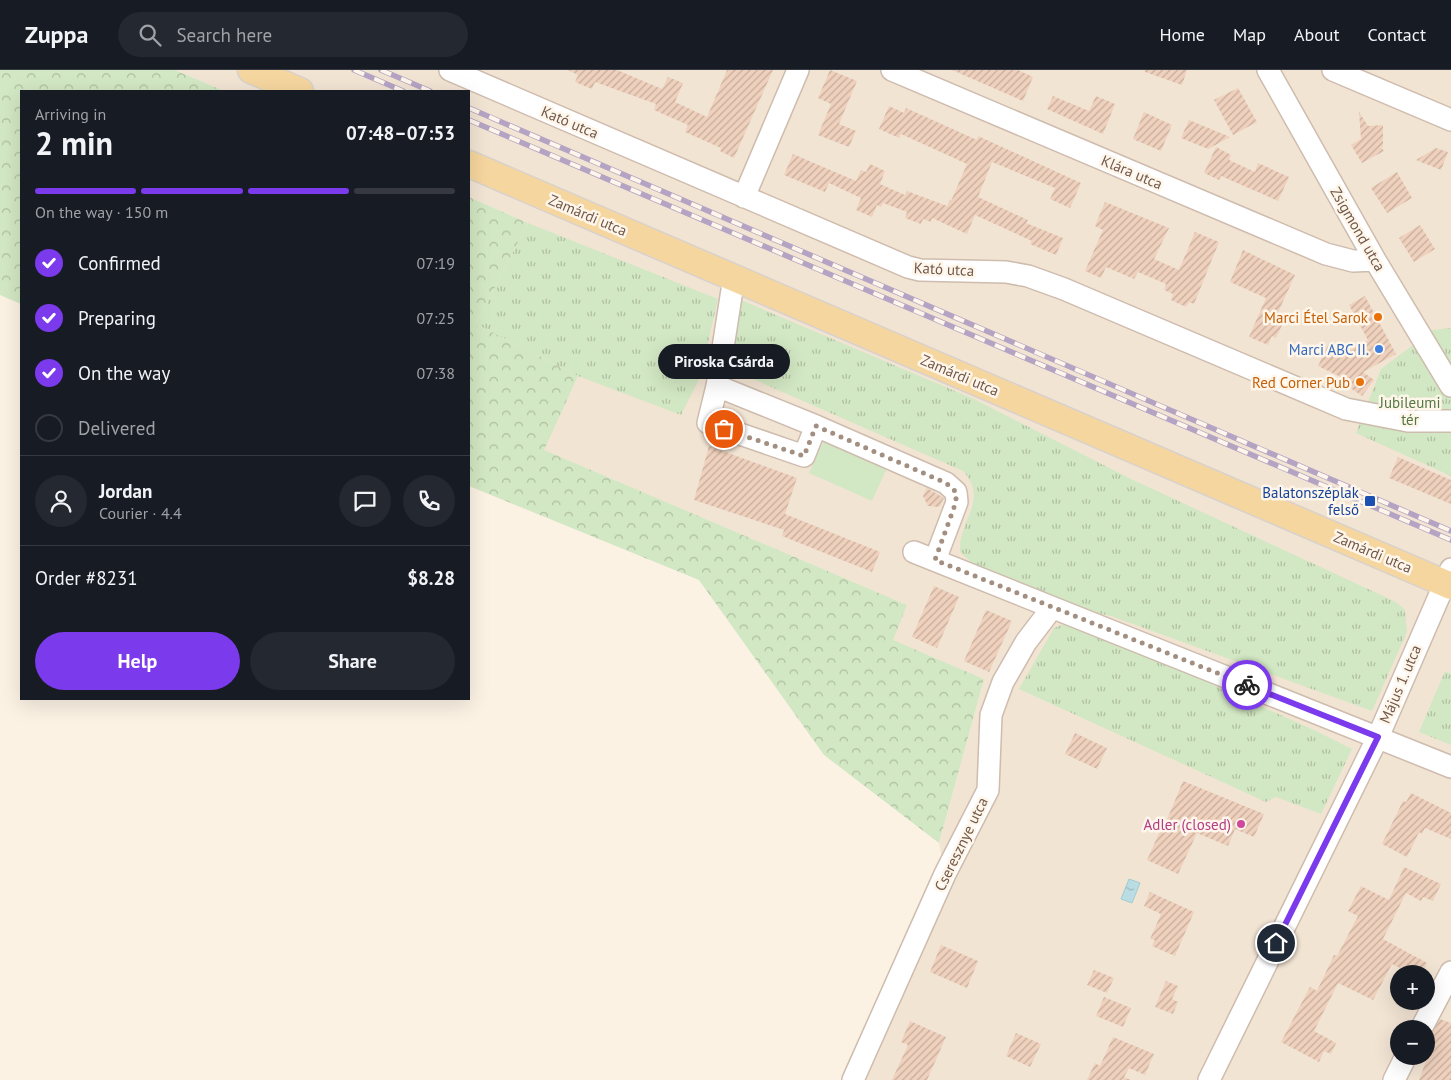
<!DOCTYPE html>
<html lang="en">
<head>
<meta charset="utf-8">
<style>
	body { margin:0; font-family:"PT Sans",sans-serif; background:#242831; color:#f1f3f6; height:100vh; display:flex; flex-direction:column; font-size:19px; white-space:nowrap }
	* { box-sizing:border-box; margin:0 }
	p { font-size:16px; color:#9ea1a6 }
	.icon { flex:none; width:28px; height:28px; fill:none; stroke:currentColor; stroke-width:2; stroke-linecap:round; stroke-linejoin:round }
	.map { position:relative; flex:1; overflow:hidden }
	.details { position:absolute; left:20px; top:20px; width:450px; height:610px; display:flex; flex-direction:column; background:#171b24; border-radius:0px; box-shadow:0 5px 20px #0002 }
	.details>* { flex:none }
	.tools { position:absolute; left:1390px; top:895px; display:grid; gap:10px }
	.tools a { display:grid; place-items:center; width:45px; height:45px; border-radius:50%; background:#171b24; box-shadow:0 5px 20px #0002; font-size:25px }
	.pin { position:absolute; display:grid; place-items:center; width:42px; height:42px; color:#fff; margin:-21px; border:2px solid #fff; border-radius:50%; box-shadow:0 1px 5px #0007 }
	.courier { position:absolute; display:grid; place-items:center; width:50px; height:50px; margin:-25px; border:4px solid #7c3aed; border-radius:50%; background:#fff; color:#222; box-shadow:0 1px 6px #0007 }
	.bubble { position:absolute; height:35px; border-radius:18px; background:#171b24; box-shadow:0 5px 20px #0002; font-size:16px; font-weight:600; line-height:35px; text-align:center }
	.summary em { font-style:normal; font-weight:600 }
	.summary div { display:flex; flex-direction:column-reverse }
	.summary { display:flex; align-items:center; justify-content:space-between; height:85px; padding:0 15px }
	h1 { font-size:32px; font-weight:600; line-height:38px }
	.bar { display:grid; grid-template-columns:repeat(4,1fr); gap:8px 5px; align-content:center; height:60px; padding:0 15px }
	.bar i { height:6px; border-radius:4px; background:#363941 }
	.bar .selected { background:#7c3aed }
	.bar p { grid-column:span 4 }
	.line { display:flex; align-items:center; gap:12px; padding:0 15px; border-top:1px solid #363941 }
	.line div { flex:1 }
	.round { display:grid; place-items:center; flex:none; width:52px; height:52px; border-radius:26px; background:#242831 }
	ol { padding:0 15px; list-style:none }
	li { display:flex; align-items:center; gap:15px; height:55px }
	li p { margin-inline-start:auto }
	li .icon { padding:5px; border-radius:50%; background:#7c3aed; color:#fff; stroke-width:4 }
	li:last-child { color:#9ea1a6 }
	li i { width:28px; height:28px; border:2px solid #363941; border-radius:50% }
	.cta { display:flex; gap:10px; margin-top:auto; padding:10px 15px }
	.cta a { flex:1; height:58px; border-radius:30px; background:#7c3aed; color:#fff; font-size:20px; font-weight:600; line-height:58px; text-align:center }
	.cta a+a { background:#242831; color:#f1f3f6 }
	header { display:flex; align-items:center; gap:30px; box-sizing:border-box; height:70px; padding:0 25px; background:#171b24; border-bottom:1px solid #363941 }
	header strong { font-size:24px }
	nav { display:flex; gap:28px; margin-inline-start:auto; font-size:18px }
	.search { width:350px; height:45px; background:#242831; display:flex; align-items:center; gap:12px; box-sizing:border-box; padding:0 18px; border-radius:28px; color:#9ea1a6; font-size:19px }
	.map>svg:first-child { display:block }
	.residential { fill:#f2e4d3; fill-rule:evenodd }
	.grass { fill:url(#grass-tufts) }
	.forest { fill:url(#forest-crowns) }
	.garden { fill:#d2e7c3 }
	.water { fill:url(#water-ripples); stroke:#a0ccd4 }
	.building { fill:url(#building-hatch) }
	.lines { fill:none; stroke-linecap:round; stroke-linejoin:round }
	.minor-casing { stroke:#cebcae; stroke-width:24 }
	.major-casing { stroke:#d8d1cd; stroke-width:29 }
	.minor { stroke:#fff; stroke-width:21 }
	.major { stroke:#f6d69f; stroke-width:26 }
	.rail-casing { stroke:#b5a3c3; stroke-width:5.5 }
	.rail { stroke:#fef6ea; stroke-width:4; stroke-dasharray:11; stroke-linecap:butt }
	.done { stroke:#a28f81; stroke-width:5; stroke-dasharray:0 9 }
	.route { stroke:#7c3aed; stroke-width:6 }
	.food-dot { fill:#e8710a; stroke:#fef6ea; stroke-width:2 }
	.shop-dot { fill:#3f7fe0; stroke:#fef6ea; stroke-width:2 }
	.transit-dot { fill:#1a4fb4; stroke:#fef6ea; stroke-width:2 }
	.hotel-dot { fill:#d1479c; stroke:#fef6ea; stroke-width:2 }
	.labels { text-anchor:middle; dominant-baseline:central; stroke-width:5; stroke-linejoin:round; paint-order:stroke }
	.street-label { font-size:15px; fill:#72594b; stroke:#fef6ea }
	.food-label { font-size:15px; fill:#c56008; stroke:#fef6ea; text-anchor:end }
	.shop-label { font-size:15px; fill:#366cbe; stroke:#fef6ea; text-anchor:end }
	.park-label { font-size:15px; fill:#537743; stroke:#fef6ea }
	.transit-label { font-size:15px; fill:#164399; stroke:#fef6ea; text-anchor:end }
	.hotel-label { font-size:15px; fill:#b23c85; stroke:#fef6ea; text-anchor:end }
</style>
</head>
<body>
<header>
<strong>Zuppa</strong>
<div class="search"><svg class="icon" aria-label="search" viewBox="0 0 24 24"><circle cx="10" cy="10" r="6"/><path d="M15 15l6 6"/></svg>Search here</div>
<nav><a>Home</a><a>Map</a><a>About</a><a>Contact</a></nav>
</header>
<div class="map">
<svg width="1451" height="1010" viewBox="0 0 1451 1010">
	<defs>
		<pattern id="grass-tufts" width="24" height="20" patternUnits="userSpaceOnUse" patternTransform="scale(1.25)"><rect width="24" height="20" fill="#d2e7c3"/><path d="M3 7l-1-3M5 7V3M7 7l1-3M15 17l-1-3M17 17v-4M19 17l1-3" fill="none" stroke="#afbea0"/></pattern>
		<pattern id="forest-crowns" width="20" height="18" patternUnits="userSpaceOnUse" patternTransform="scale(1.25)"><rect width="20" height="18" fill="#d2e7c3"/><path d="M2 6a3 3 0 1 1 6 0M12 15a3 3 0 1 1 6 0" fill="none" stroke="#afbea0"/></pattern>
		<pattern id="water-ripples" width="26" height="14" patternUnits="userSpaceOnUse" patternTransform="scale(1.25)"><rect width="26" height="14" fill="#b9dde3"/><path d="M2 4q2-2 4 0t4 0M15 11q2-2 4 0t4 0" fill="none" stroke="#9bb6ba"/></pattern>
		<pattern id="building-hatch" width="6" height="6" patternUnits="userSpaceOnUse" patternTransform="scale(1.25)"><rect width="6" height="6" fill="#efd1bd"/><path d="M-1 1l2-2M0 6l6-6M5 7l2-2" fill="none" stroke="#c6ad9c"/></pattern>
	</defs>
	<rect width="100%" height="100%" fill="#fbf2e4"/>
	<!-- residential -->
	<path class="residential" d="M175,0H1451V1010H853L945,804L939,773L984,609L892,570L907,535L543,380L578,306L476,254L528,153L469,127V21H224ZM1399,904H1426V931H1399ZM1399,959H1426V986H1399Z"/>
	<!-- grass -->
	<path class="grass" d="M528,153L718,229L700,307L681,345L578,306L476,254Z
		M741,230L974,329L1131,409L1396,532L1405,540L1407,562L1372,641L1111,546L1088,541L972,493L960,482C958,450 990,430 963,401L728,298Z
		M1451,258V406L1356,363L1381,299L1433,260Z
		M1071,551L1316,661L1352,679L1321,744L1276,727L1266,732L1019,619L1054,558Z
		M1445,601L1451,604V675L1419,662Z"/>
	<!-- forest -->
	<path class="forest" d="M0,0H175L224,21H21V234L0,225Z
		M469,127L528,153L476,254L578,306L544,380L907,535L893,570L984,609L939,773L824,685L699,510L469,416Z"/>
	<!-- garden -->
	<path class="garden" d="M824,370L887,398L872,431L809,403Z"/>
	<!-- water -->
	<path class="water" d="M1129,809L1140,813L1132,833L1121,829Z"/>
	<!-- building -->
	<path class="building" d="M568,0H617L662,19L668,7L683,13L675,32L707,47L727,0H773L734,88L720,81L721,78L685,62L688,55L654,40L656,34L595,12L592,19L575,12L578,5Z
		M830,0L857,11L839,54L856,61L849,77L818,65L831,34L818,28Z
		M952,0H1018L1033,7L1023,31Z
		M1145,0H1187L1182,15L1145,2Z
		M1238,18L1257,52L1233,65L1214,30Z
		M1053,26L1089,41L1096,26L1115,34L1103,64L1047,39Z
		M889,36L904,43L906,38L977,70L978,66L1081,113L1070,138L1050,129L1055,118L992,92L978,127L1028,150L1026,153L1063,168L1056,185L1030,174L1032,171L975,145L967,164L932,148L931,152L923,149L921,154L905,148L907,142L883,133L881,137L877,135L872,147L856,140L861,128L829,113L825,122L784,105L793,84L856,111L861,100L866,102L870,94L885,101L880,114L905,125L907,121L947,136L950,130L951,131L967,94L901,64L899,68L879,59Z
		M1144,42L1172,55L1161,81L1133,69Z
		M1359,42L1368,56L1383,55V77L1380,76L1384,81L1362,93L1351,75L1361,69Z
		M1189,50L1230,67L1208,79L1181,68Z
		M1216,77L1231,85L1229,90L1255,102L1258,93L1289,107L1278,131L1221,106L1219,110L1204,103Z
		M1436,78L1448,82L1441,100L1416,90Z
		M1397,102L1412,128L1387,143L1371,118Z
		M1105,132L1169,158L1154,189L1179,200L1195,162L1219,172L1194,234L1189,232L1186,237L1171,230L1173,224L1164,220L1166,214L1138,202L1134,209L1106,197L1101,208L1085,201L1103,160L1095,156Z
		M1420,155L1435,179L1414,192L1399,168Z
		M1243,180L1295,205L1275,249L1283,253L1276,268L1272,266L1268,275L1249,267L1266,228L1230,212Z
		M1365,226L1396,284L1363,302L1374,310L1362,326L1346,315L1349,311L1318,296L1330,271L1350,280L1368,270L1349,235Z
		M709,376L797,408L785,444L880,482L872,502L782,466L784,460L694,430Z
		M1398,387L1451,410V434L1389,408Z
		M927,418L944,428L939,437L928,436L923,426Z
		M934,516L959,527L937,578L912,567Z
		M986,540L1012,551L989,602L964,591Z
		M1075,663L1107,678L1097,699L1065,684Z
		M1183,711L1264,744L1254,767L1235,759L1228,776L1197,763L1178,804L1147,790L1160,761L1162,762Z
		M1411,723L1451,743V769L1425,758L1422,764L1419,762L1407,787L1382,774L1403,731L1406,732Z
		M1404,797L1441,814L1433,831L1423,827L1421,831L1406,823L1383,869L1427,893L1422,904H1412L1392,894L1373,930L1338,913L1314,961L1336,973L1331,984L1324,981L1319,992L1281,972L1310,917L1317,921L1334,885L1337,886L1358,846L1348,841L1361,816L1389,830Z
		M1150,822L1194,842L1175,886L1152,876L1155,870L1150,869L1161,844L1144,836Z
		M941,875L978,891L967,918L930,902Z
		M1094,900L1114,908L1107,923L1087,915Z
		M1166,911L1178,916L1172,929L1178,932L1173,944L1155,937Z
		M1104,927L1131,938L1123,957L1096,946Z
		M1440,949L1451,953V1010H1419L1426,991V974Z
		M910,951L946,967L927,1010H892L908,975L901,972Z
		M1016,963L1041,974L1030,997L1006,986Z
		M1113,967L1154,984L1145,1005L1129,998L1124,1007L1131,1010H1087L1095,993L1100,996Z"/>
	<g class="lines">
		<defs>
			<path id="minor" d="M450,0L908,197L920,200L1006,202L1028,206L1064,219L1346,339L1408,351H1451
				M892,0L1326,184L1353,191L1375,190
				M1268,0L1375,190L1451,316
				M1333,0L1451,50
				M744,127L798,0
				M717,316L816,356L804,386L708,353L717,316L734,207
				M816,356L946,413L956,422L957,432L935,490
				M914,482L1451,697
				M1421,959L1451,902
				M853,1010L945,804L988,720L991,645L1003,612L1026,572L1052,538
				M1209,1010L1378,667L1451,499
				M1394,1010L1406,986"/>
			<path id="major" d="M251,0L300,21
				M469,94L1451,516"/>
		</defs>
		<!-- minor casing -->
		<use href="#minor" class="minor-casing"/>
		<!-- major casing -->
		<use href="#major" class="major-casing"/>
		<!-- minor -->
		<use href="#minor" class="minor"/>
		<!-- major -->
		<use href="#major" class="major"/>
		<defs>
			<path id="rail" d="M354,0L403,21
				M381,0L430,21
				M469,38L1451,461
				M469,50L1451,470"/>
		</defs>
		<!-- rail casing -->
		<use href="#rail" class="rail-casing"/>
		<!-- rail -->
		<use href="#rail" class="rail"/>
	</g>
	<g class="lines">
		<!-- done -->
		<path class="done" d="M724,359L804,386L816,356L946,413L956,422V432L935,490L1247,615"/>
		<!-- route -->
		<path class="route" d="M1247,615L1378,667L1276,873"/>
	</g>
	<!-- markers -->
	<g class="food-dot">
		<circle cx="1378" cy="247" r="5"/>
		<circle cx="1360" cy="312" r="5"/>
	</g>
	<circle class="shop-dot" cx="1379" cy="279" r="5"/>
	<rect class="transit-dot" x="1364" y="425" width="12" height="12" rx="2.5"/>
	<circle class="hotel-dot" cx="1241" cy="754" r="5"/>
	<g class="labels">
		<!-- street labels -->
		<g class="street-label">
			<text transform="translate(570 52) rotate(23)">Kató utca</text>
			<text transform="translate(1132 102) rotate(23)">Klára utca</text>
			<text transform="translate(588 145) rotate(23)">Zamárdi utca</text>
			<text transform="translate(1358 159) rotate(60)">Zsigmond utca</text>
			<text transform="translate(944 199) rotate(3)">Kató utca</text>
			<text transform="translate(960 305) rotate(23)">Zamárdi utca</text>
			<text transform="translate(1373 482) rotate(23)">Zamárdi utca</text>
			<text transform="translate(1400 614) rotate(-67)">Május 1. utca</text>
			<text transform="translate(961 774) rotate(-64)">Cseresznye utca</text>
		</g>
		<!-- food labels -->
		<g class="food-label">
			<text x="1368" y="247">Marci Étel Sarok</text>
			<text x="1350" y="312">Red Corner Pub</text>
		</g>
		<!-- shop labels -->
		<g class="shop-label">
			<text x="1369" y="279">Marci ABC II.</text>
		</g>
		<!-- park labels -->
		<g class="park-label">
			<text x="1410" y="332">Jubileumi<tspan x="1410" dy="17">tér</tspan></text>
		</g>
		<!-- transit labels -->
		<g class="transit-label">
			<text x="1359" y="422">Balatonszéplak<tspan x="1359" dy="17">felső</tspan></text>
		</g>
		<!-- hotel labels -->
		<g class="hotel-label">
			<text x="1231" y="754">Adler (closed)</text>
		</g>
	</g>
</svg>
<div class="tools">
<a>+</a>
<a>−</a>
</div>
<div class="pin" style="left:724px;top:359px;background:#ea580c"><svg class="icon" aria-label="bag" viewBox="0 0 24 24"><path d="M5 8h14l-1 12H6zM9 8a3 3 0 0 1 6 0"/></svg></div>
<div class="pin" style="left:1276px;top:873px;background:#1f2937"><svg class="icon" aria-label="home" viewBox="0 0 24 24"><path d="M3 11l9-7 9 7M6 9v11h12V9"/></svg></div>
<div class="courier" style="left:1247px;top:615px"><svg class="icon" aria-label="bike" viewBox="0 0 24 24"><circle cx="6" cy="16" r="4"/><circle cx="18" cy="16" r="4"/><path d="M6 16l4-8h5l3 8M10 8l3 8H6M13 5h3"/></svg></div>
<div class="bubble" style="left:658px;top:274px;width:132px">Piroska Csárda</div>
<section class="details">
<div class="summary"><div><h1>2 min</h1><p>Arriving in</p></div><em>07:48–07:53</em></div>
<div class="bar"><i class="selected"></i><i class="selected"></i><i class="selected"></i><i></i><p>On the way · 150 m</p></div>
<ol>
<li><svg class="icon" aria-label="check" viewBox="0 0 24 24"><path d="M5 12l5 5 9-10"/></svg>Confirmed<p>07:19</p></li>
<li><svg class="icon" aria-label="check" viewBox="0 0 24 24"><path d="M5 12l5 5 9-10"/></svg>Preparing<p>07:25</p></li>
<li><svg class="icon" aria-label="check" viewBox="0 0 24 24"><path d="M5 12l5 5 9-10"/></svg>On the way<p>07:38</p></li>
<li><i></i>Delivered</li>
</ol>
<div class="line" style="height:90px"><a class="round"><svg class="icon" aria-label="person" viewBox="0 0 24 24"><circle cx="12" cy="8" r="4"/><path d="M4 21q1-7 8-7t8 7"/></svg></a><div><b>Jordan</b><p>Courier · 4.4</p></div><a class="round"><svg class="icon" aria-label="chat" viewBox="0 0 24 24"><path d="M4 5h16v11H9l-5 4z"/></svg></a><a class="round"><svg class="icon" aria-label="phone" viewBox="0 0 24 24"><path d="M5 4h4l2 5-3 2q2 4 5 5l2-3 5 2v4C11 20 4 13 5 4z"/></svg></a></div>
<div class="line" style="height:65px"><div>Order #8231</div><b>$8.28</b></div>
<div class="cta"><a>Help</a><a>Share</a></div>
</section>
</div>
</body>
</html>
